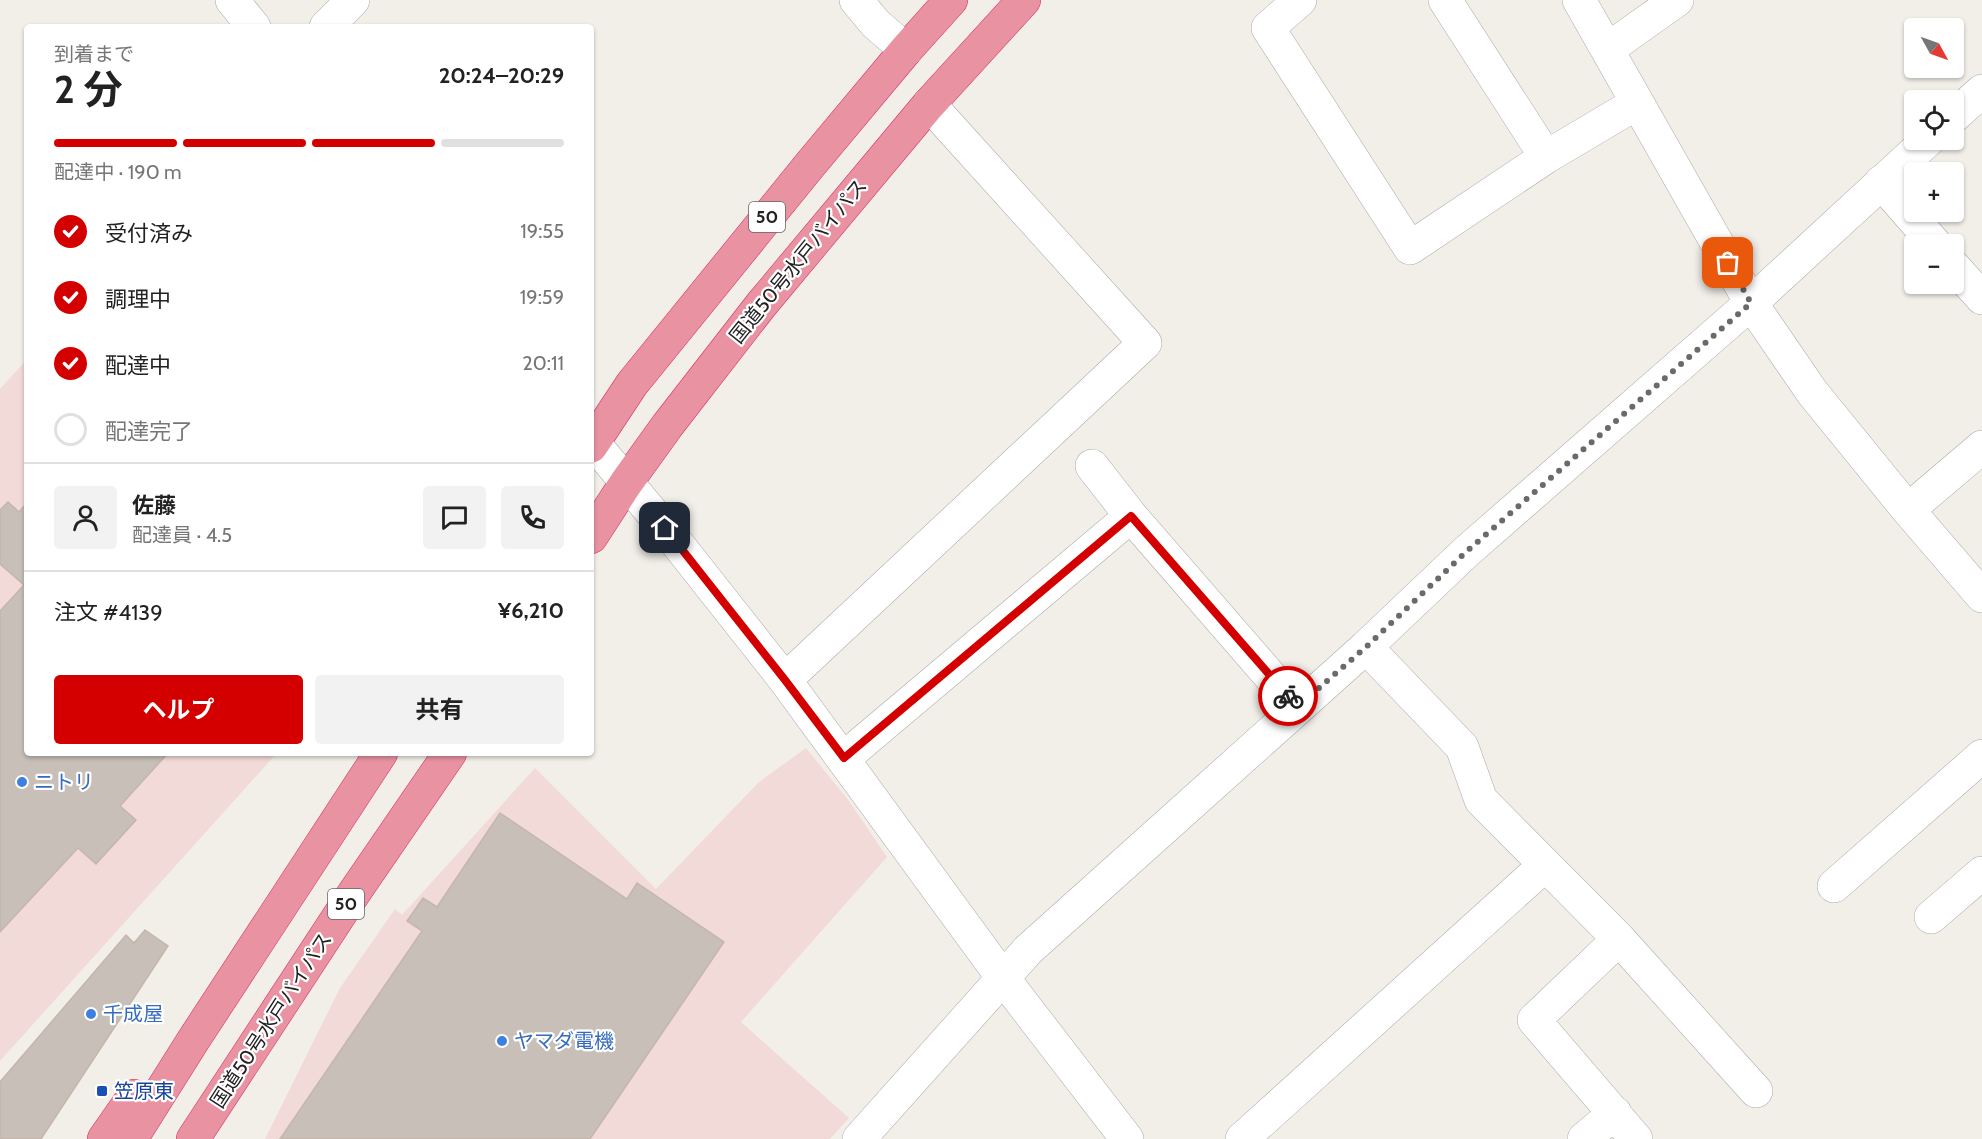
<!DOCTYPE html>
<html lang="ja">
<head>
<meta charset="utf-8">
<style>
	body { margin:0; font-family:Cabin,"Noto Sans JP",sans-serif; background:#f2f2f2; color:#222; height:100vh; display:flex; flex-direction:column; font-size:22px; white-space:nowrap }
	* { box-sizing:border-box; margin:0 }
	p { font-size:20px; color:#767676 }
	.icon { flex:none; width:33px; height:33px; fill:none; stroke:currentColor; stroke-width:2; stroke-linecap:round; stroke-linejoin:round }
	.map { position:relative; flex:1; overflow:hidden }
	.sheet { position:absolute; left:24px; top:24px; width:570px; height:732px; display:flex; flex-direction:column; background:#fff; border-radius:6px; box-shadow:0 2px 4px #0004 }
	.sheet>* { flex:none }
	.needle { width:39px; rotate:130deg }
	.controls { position:absolute; left:1904px; top:18px; display:grid; gap:12px }
	.controls a { display:grid; place-items:center; width:60px; height:60px; border-radius:6px; background:#fff; box-shadow:0 2px 4px #0004; font-size:30px }
	.pin { position:absolute; display:grid; place-items:center; width:51px; height:51px; color:#fff; margin:-26px; border-radius:12px; box-shadow:0 3px 9px #0006 }
	.courier { position:absolute; display:grid; place-items:center; width:60px; height:60px; margin:-30px; border:4px solid #d40000; border-radius:50%; background:#fff; color:#222; box-shadow:0 2px 8px #0007 }
	.overview em { font-style:normal; font-weight:700 }
	.overview div { display:flex; flex-direction:column-reverse }
	.overview { display:flex; align-items:center; justify-content:space-between; height:102px; padding:0 30px }
	h1 { font-size:39px; font-weight:700; line-height:45px }
	.bar { display:grid; grid-template-columns:repeat(4,1fr); gap:9px 6px; align-content:center; height:72px; padding:0 30px }
	.bar i { height:8px; border-radius:4px; background:#e0e0e0 }
	.bar .on { background:#d40000 }
	.bar p { grid-column:span 4 }
	.line { display:flex; align-items:center; gap:15px; padding:0 30px; border-top:2px solid #e0e0e0 }
	.line div { flex:1 }
	.round { display:grid; place-items:center; flex:none; width:63px; height:63px; border-radius:6px; background:#f2f2f2 }
	ol { padding:0 30px; list-style:none }
	li { display:flex; align-items:center; gap:18px; height:66px }
	li p { margin-inline-start:auto }
	li .icon { padding:6px; border-radius:50%; background:#d40000; color:#fff; stroke-width:4 }
	li:last-child { color:#767676 }
	li i { width:33px; height:33px; border:3px solid #e0e0e0; border-radius:50% }
	.button { display:flex; gap:12px; margin-top:auto; padding:12px 30px }
	.button a { flex:1; height:69px; border-radius:6px; background:#d40000; color:#fff; font-size:24px; font-weight:700; line-height:69px; text-align:center }
	.button a+a { background:#f2f2f2; color:#222 }
	.map>svg:first-child { display:block }
	.commercial { fill:#f2dad9 }
	.building { fill:#c7bfb8; stroke:#c4b6ab; stroke-width:1.5 }
	.lines { fill:none; stroke-linecap:round; stroke-linejoin:round }
	.minor-casing { stroke:#a9a9a9; stroke-width:34 }
	.highway-casing { stroke:#dc2a67; stroke-width:34 }
	.minor { stroke:#fff; stroke-width:33 }
	.highway { stroke:#e892a2; stroke-width:33 }
	.done { stroke:#6b6a68; stroke-width:6; stroke-dasharray:0 10.8 }
	.route { stroke:#d40000; stroke-width:8 }
	.shop-dot { fill:#3f7fe0; stroke:#fff; stroke-width:2 }
	.transit-dot { fill:#1a4fb4; stroke:#fff; stroke-width:2 }
	.labels { text-anchor:middle; dominant-baseline:central; stroke-width:4.5; stroke-linejoin:round; paint-order:stroke }
	.shield { fill:#fff; stroke:#646464; stroke-width:1.5 }
	.shield-label { font-size:18px; font-weight:bold; fill:#222 }
	.street-label { font-size:20px; fill:#222; stroke:#fff }
	.shop-label { font-size:20px; fill:#366cbe; stroke:#fff; text-anchor:start }
	.transit-label { font-size:20px; fill:#164399; stroke:#fff; text-anchor:start }
</style>
</head>
<body>
<div class="map">
<svg width="1982" height="1139" viewBox="0 0 1982 1139">
	<rect width="100%" height="100%" fill="#f2efe9"/>
	<!-- commercial -->
	<path class="commercial" d="M27,359V753H277L0,1061V389Z
		M806,748L849,801L887,857L741,1022L849,1118L830,1139H265L340,988L395,909L402,915L535,768L656,889L759,782Z"/>
	<!-- building -->
	<path class="building" d="M8,502L19,512L27,503V753H168L120,806L136,820L96,864L78,848L0,932V611L24,585L0,564V510Z
		M500,813L627,899L637,883L724,942L590,1139H280L422,931L407,921L423,898L437,907Z
		M145,930L168,946L41,1139H0V1082L126,935L134,943Z"/>
	<g class="lines">
		<defs>
			<path id="minor" d="M232,0L254,27
				M856,0L875,23L906,50
				M1300,0L1268,28L1410,248L1546,157L1637,103
				M1445,0L1546,157
				M1579,0L1751,303L1812,392L1908,510L1982,596
				M326,27L353,0
				M1608,49L1677,0
				M1953,117L1982,91
				M1881,182L1935,244
				M1953,266L1982,298
				M591,440L665,528L785,680L1003,978L1127,1139
				M1092,466L1131,516L1297,707
				M1908,510L1982,447
				M1366,647L1462,747L1481,800L1619,939L1756,1091
				M785,680L1145,343L929,104
				M844,758L1131,516
				M1834,886L1982,756
				M1931,917L1982,873
				M1619,939L1534,1020L1636,1139
				M859,1139L1028,950L1366,647L1466,552L1751,303L1928,140
				M1242,1139L1545,865
				M1584,1139L1615,1113"/>
			<path id="highway" d="M591,446L632,384L809,166L906,50L951,0
				M591,537L626,483L667,426L761,305L929,104L1024,0
				M104,1139L134,1096
				M131,1139L194,1039L381,753
				M193,1139L354,893L450,753"/>
		</defs>
		<!-- minor casing -->
		<use href="#minor" class="minor-casing"/>
		<!-- highway casing -->
		<use href="#highway" class="highway-casing"/>
		<!-- minor -->
		<use href="#minor" class="minor"/>
		<!-- highway -->
		<use href="#highway" class="highway"/>
	</g>
	<g class="lines">
		<!-- done -->
		<path class="done" d="M1288,696L1297,707L1366,647L1466,552L1751,303L1728,263"/>
		<!-- route -->
		<path class="route" d="M665,528L785,680L844,758L1131,516L1288,696"/>
	</g>
	<!-- markers -->
	<g class="shop-dot">
		<circle cx="22" cy="782" r="6"/>
		<circle cx="91" cy="1014" r="6"/>
		<circle cx="502" cy="1041" r="6"/>
	</g>
	<rect class="transit-dot" x="96" y="1085" width="12" height="12" rx="3"/>
	<g class="labels">
		<!-- shield labels -->
		<g class="shield">
			<rect x="749" y="202" width="36" height="30" rx="4.5"/>
			<rect x="328" y="889" width="36" height="30" rx="4.5"/>
		</g>
		<g class="shield-label">
			<text x="767" y="217">50</text>
			<text x="346" y="904">50</text>
		</g>
		<!-- street labels -->
		<g class="street-label">
			<text transform="translate(798 261) rotate(-51)">国道50号水戸バイパス</text>
			<text transform="translate(271 1020) rotate(-57)">国道50号水戸バイパス</text>
		</g>
		<!-- shop labels -->
		<g class="shop-label">
			<text x="34" y="782">ニトリ</text>
			<text x="103" y="1014">千成屋</text>
			<text x="514" y="1041">ヤマダ電機</text>
		</g>
		<!-- transit labels -->
		<g class="transit-label">
			<text x="114" y="1091">笠原東</text>
		</g>
	</g>
</svg>
<div class="controls">
<a><svg class="needle" viewBox="-14 -14 28 28"><path d="M0-13l5 13h-10z" fill="#e53935"/><path d="M0 13l5-13h-10z" fill="#767676"/></svg></a>
<a><svg class="icon" aria-label="locate" viewBox="0 0 24 24"><circle cx="12" cy="12" r="6"/><path d="M12 2v4M12 18v4M2 12h4M18 12h4"/></svg></a>
<a>+</a>
<a>−</a>
</div>
<div class="pin" style="left:1728px;top:263px;background:#ea580c"><svg class="icon" aria-label="bag" viewBox="0 0 24 24"><path d="M5 8h14l-1 12H6zM9 8a3 3 0 0 1 6 0"/></svg></div>
<div class="pin" style="left:665px;top:528px;background:#1f2937"><svg class="icon" aria-label="home" viewBox="0 0 24 24"><path d="M3 11l9-7 9 7M6 9v11h12V9"/></svg></div>
<div class="courier" style="left:1288px;top:696px"><svg class="icon" aria-label="bike" viewBox="0 0 24 24"><circle cx="6" cy="16" r="4"/><circle cx="18" cy="16" r="4"/><path d="M6 16l4-8h5l3 8M10 8l3 8H6M13 5h3"/></svg></div>
<section class="sheet">
<div class="overview"><div><h1>2 分</h1><p>到着まで</p></div><em>20:24–20:29</em></div>
<div class="bar"><i class="on"></i><i class="on"></i><i class="on"></i><i></i><p>配達中 · 190 m</p></div>
<ol>
<li><svg class="icon" aria-label="check" viewBox="0 0 24 24"><path d="M5 12l5 5 9-10"/></svg>受付済み<p>19:55</p></li>
<li><svg class="icon" aria-label="check" viewBox="0 0 24 24"><path d="M5 12l5 5 9-10"/></svg>調理中<p>19:59</p></li>
<li><svg class="icon" aria-label="check" viewBox="0 0 24 24"><path d="M5 12l5 5 9-10"/></svg>配達中<p>20:11</p></li>
<li><i></i>配達完了</li>
</ol>
<div class="line" style="height:108px"><a class="round"><svg class="icon" aria-label="person" viewBox="0 0 24 24"><circle cx="12" cy="8" r="4"/><path d="M4 21q1-7 8-7t8 7"/></svg></a><div><b>佐藤</b><p>配達員 · 4.5</p></div><a class="round"><svg class="icon" aria-label="chat" viewBox="0 0 24 24"><path d="M4 5h16v11H9l-5 4z"/></svg></a><a class="round"><svg class="icon" aria-label="phone" viewBox="0 0 24 24"><path d="M5 4h4l2 5-3 2q2 4 5 5l2-3 5 2v4C11 20 4 13 5 4z"/></svg></a></div>
<div class="line" style="height:78px"><div>注文 #4139</div><b>¥6,210</b></div>
<div class="button"><a>ヘルプ</a><a>共有</a></div>
</section>
</div>
</body>
</html>
